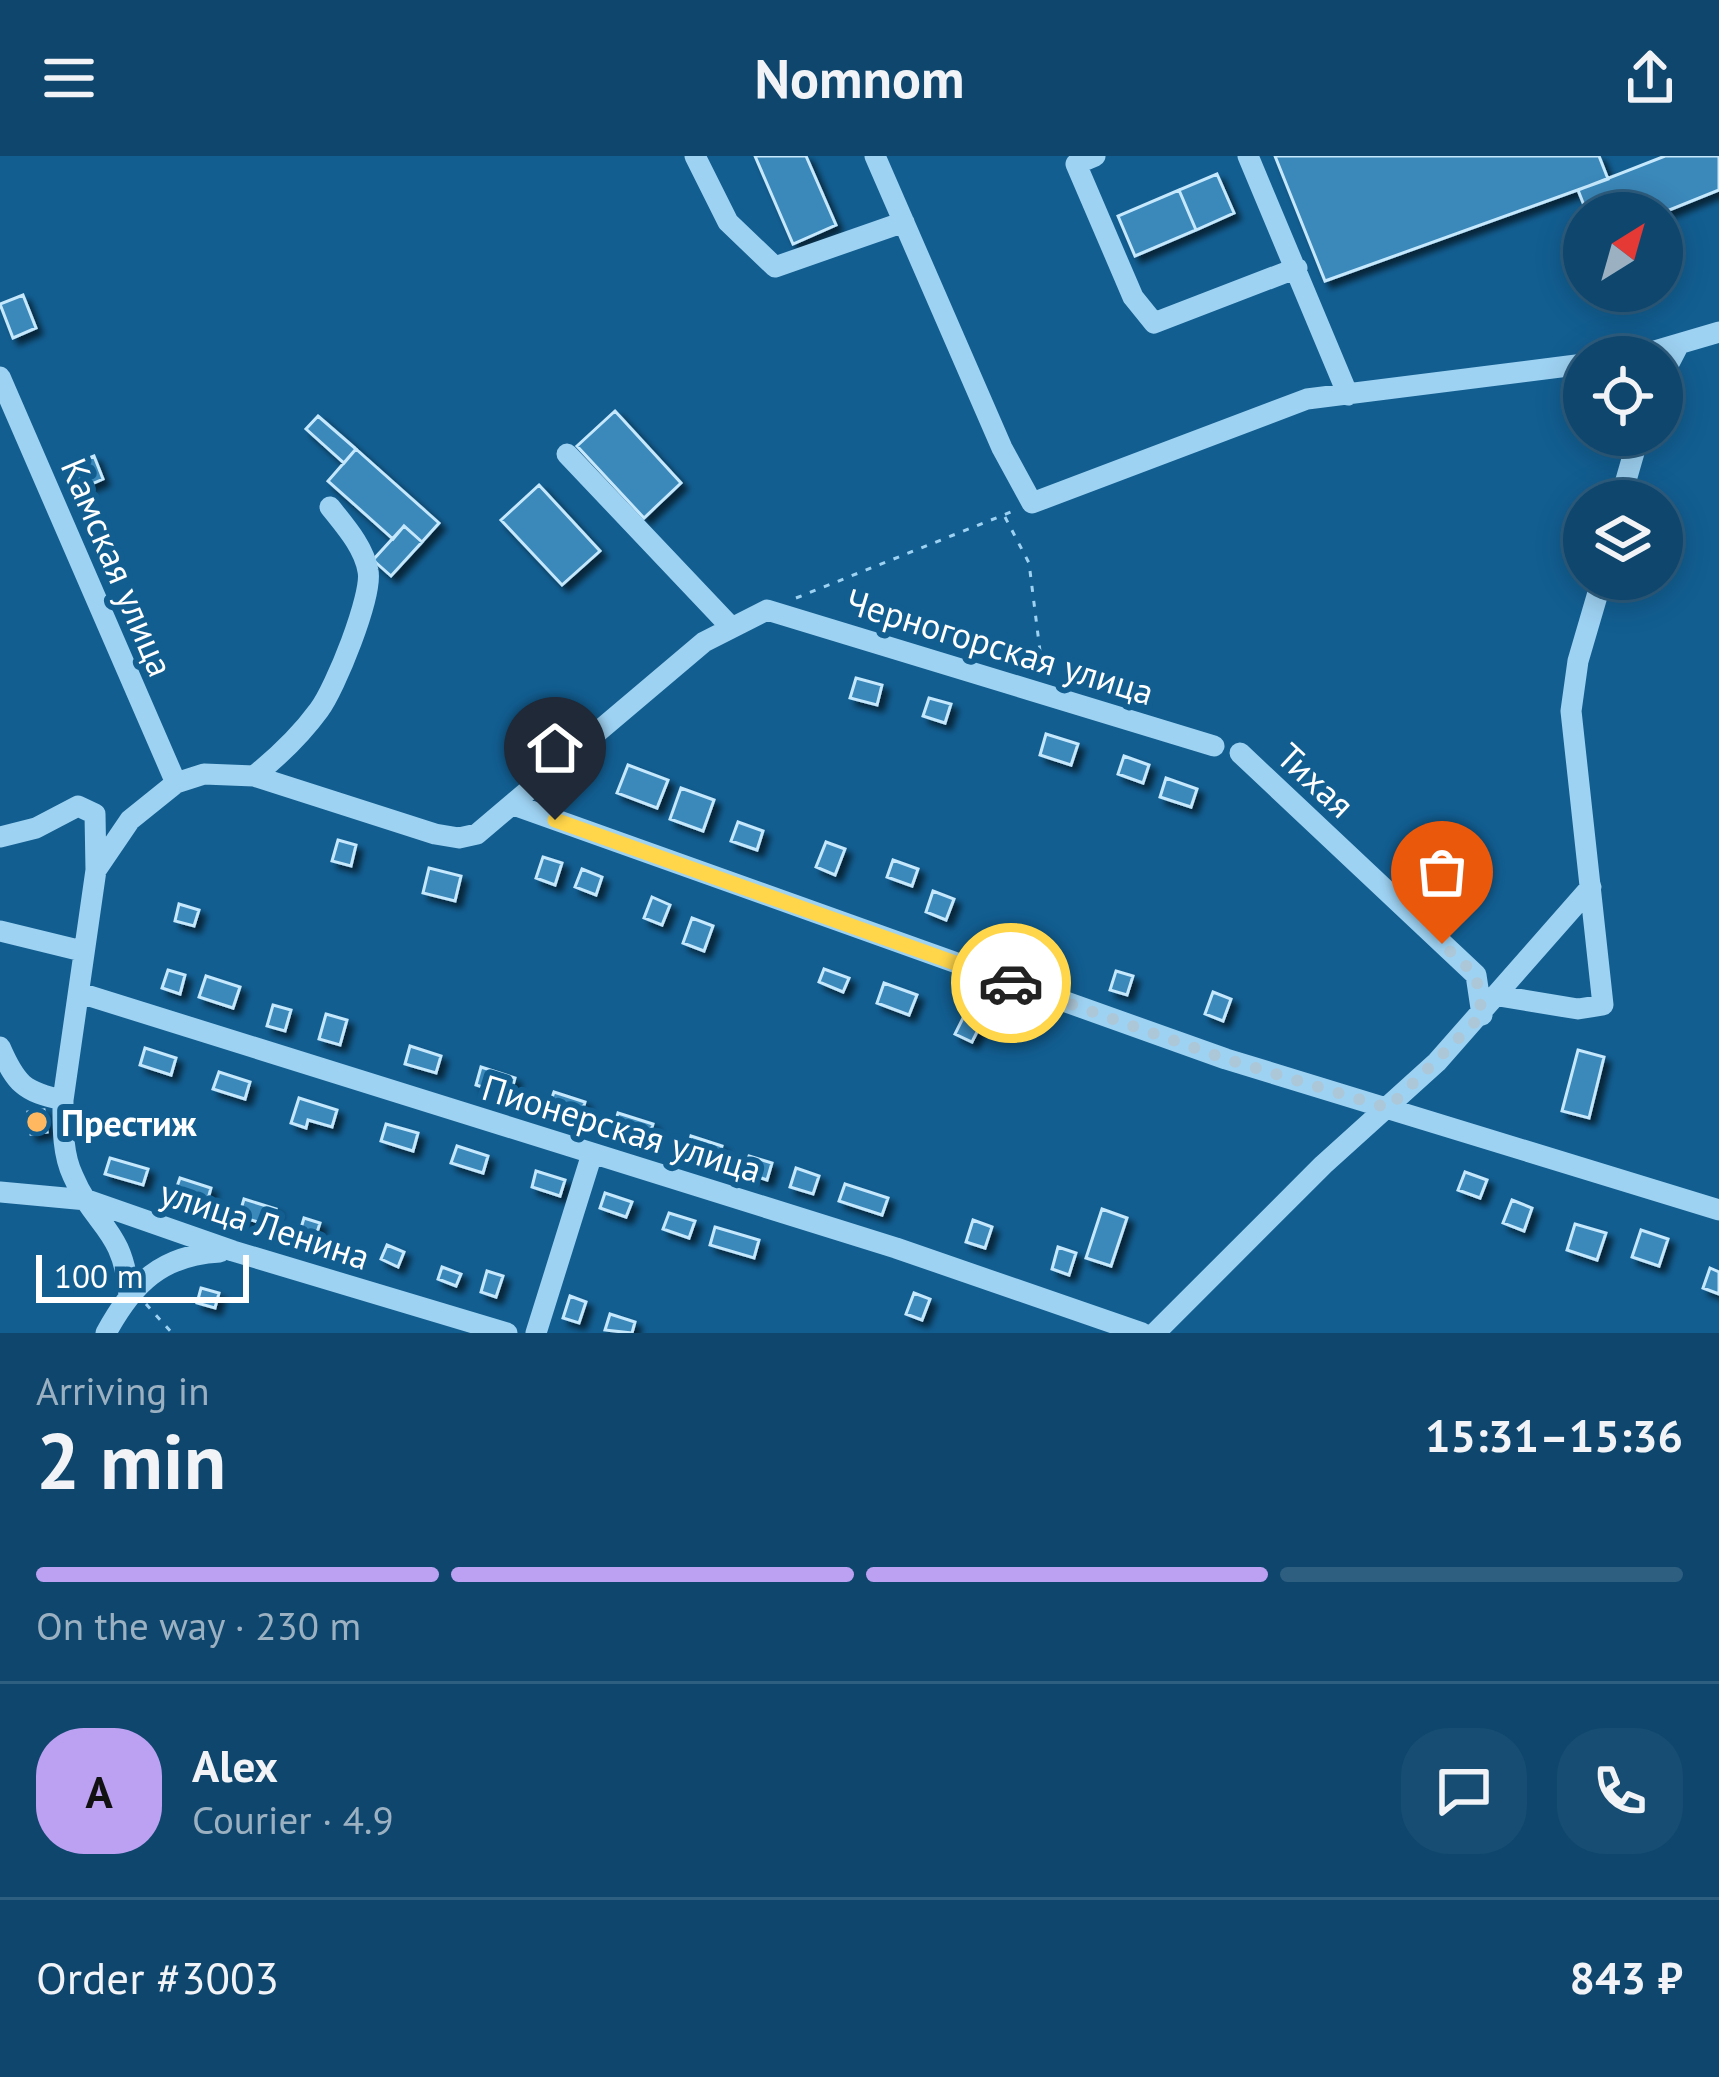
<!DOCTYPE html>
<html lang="en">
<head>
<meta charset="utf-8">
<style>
	body { margin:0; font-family:"PT Sans",sans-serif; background:#174d72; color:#f1f3f6; height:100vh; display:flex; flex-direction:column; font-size:45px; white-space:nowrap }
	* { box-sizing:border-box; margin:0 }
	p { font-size:39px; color:#9bb1c2 }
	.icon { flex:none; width:66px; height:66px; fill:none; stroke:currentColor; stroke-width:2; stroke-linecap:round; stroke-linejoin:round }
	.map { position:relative; height:1177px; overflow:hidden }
	.sheet { display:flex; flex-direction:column; background:#0e466d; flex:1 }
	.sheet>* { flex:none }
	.needle { width:78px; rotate:37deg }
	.fabs { position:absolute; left:1563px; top:36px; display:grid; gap:24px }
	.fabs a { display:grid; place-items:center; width:120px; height:120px; border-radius:50%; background:#0e466d; box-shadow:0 6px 30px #0003,0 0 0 3px #2e5e80; font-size:60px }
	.scale { position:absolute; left:36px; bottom:30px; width:213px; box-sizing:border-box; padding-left:12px; border:6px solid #fff; border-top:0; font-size:33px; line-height:42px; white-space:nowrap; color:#fff; -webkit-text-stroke:9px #125e91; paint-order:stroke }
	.pin { position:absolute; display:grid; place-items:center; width:102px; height:102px; color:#fff; margin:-123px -51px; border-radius:50% 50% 50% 0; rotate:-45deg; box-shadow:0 0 12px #0007 }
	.pin .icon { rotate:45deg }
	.courier { position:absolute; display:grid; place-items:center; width:120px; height:120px; margin:-60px; border:9px solid #ffd54a; border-radius:50%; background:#fff; color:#222; box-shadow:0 3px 15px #0007 }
	.overview em { font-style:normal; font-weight:700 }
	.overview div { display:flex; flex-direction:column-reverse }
	.overview { display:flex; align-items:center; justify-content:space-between; height:204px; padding:0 36px }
	h1 { font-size:78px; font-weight:700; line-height:90px }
	.bar { display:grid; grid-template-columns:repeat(4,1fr); gap:18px 12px; align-content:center; height:144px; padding:0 36px }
	.bar i { height:15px; border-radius:9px; background:#2e5e80 }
	.bar .active { background:#bca0f2 }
	.bar p { grid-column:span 4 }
	.line { display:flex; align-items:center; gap:30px; padding:0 36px; border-top:3px solid #2e5e80 }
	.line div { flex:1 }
	.round { display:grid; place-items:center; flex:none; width:126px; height:126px; border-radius:48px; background:#174d72 }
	header { display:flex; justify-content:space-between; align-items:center; height:156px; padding:0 36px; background:#0e466d; font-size:54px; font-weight:700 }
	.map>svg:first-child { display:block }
	.building { fill:#3b88ba; stroke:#c6e8fd; stroke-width:3; filter:url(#shadow) }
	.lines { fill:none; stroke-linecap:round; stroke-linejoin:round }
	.path { stroke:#9ed2f2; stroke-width:3; stroke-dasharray:6 9; stroke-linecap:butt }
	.minor { stroke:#9ed2f2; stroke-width:21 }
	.done { stroke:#acc7d8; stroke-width:12; stroke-dasharray:0 21.6 }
	.route { stroke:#ffd54a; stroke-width:15 }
	.poi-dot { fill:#ffb760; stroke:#125e91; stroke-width:4.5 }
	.labels { text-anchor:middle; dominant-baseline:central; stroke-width:12; stroke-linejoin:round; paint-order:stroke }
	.street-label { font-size:36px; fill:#fff; stroke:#125e91 }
	.poi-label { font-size:36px; font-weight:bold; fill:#fff; stroke:#125e91; text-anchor:start }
</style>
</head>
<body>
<header><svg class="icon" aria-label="menu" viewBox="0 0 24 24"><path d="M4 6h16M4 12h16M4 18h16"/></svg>Nomnom<svg class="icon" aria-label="share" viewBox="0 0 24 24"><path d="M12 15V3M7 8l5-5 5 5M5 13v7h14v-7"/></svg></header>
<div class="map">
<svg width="1719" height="1177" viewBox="0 0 1719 1177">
	<defs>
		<filter id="shadow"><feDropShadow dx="6" dy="6" stdDeviation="3" flood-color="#0009"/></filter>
	</defs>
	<rect width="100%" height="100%" fill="#125e91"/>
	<!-- building -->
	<path class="building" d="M755,0H806L836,69L793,88Z
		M1275,0H1599L1608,23L1325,125Z
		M1665,0H1719V34L1662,57H1587L1578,34Z
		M1217,18L1234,57L1196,74L1179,34Z
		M1179,34L1196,74L1135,100L1118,60Z
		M23,139L36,172L13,182L0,148Z
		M615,255L681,327L644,362L577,290Z
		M318,260L356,293L344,307L306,273Z
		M356,293L439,367L422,386L404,370L393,383L328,325Z
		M94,300L103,323L78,334L68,310Z
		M539,329L600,395L562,429L501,364Z
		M404,370L422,386L391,420L373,404Z
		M856,522L882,529L877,549L850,542Z
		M929,542L951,548L945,567L923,560Z
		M1046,578L1078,588L1071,609L1040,599Z
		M1124,600L1149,609L1143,627L1118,618Z
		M628,609L668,624L657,652L617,637Z
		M1166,622L1197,633L1191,651L1160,641Z
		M681,632L714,644L703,675L670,663Z
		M738,666L763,675L757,694L731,685Z
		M338,684L356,689L351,710L332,705Z
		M826,686L845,693L835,719L816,711Z
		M543,701L562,707L555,729L536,722Z
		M893,704L918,713L912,730L887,721Z
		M429,712L461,720L455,745L423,737Z
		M582,713L602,721L596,739L575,731Z
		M933,735L954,743L946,764L926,756Z
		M652,741L670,749L662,769L644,762Z
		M179,748L199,754L194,770L175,765Z
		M692,762L713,770L704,795L683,787Z
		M824,813L849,822L843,836L819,826Z
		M168,814L185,819L180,838L162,832Z
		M1116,815L1133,820L1127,839L1110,834Z
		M206,820L240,831L233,852L199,841Z
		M884,827L917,839L909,859L877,847Z
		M1213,836L1231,843L1223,865L1205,858Z
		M273,849L291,854L285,875L267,870Z
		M326,858L347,864L340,889L319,883Z
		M965,858L982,866L972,886L955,878Z
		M410,890L441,900L436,917L405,908Z
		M145,892L176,902L171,919L140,909Z
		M1578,894L1604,901L1589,962L1562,955Z
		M481,911L515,922L510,940L476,929Z
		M219,916L250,926L245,943L213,933Z
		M554,936L585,946L580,963L548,953Z
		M299,942L337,954L332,971L308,964L306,972L291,967Z
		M44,954L47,976L31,978L28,956Z
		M618,957L653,968L648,985L613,974Z
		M386,968L418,977L413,995L381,985Z
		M691,980L722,990L717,1007L686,997Z
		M457,990L488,1000L483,1017L451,1007Z
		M749,1000L772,1007L767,1024L744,1016Z
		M110,1002L148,1013L143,1029L105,1018Z
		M796,1012L819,1020L813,1038L790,1031Z
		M536,1015L565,1024L560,1040L532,1031Z
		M1465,1016L1487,1024L1480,1042L1458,1034Z
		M180,1022L211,1032L206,1050L174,1039Z
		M845,1028L888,1042L882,1059L839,1045Z
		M605,1037L632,1046L626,1061L600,1052Z
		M244,1043L276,1053L270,1070L239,1060Z
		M1512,1044L1532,1052L1524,1075L1503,1067Z
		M1102,1053L1127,1062L1111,1110L1086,1102Z
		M669,1057L695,1065L689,1082L663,1073Z
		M304,1062L320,1067L315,1083L299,1079Z
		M973,1064L992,1071L985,1092L966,1086Z
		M1575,1068L1606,1077L1597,1104L1567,1094Z
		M715,1071L759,1084L754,1102L710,1089Z
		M1641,1074L1668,1083L1659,1110L1632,1101Z
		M387,1089L404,1096L398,1111L381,1103Z
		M1058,1091L1076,1097L1069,1119L1052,1113Z
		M442,1111L461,1118L456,1130L438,1123Z
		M1710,1112L1719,1116V1138L1703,1132Z
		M487,1115L503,1120L496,1141L481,1136Z
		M201,1132L219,1137L215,1152L197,1147Z
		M914,1137L930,1143L922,1164L906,1158Z
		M570,1140L586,1146L579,1167L563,1162Z
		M610,1158L635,1166L632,1177L605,1174Z"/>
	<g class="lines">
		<!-- path -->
		<path class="path" d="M1005,361L1029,407L1043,519
			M796,442L1016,354
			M146,1148L172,1177"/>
		<!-- minor -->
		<path class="minor" d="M695,0L728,66L775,111L904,66
			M875,0L1002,292L1032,347L1307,243L1584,208
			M1095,0L1076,8L1133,141L1154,167L1297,112
			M1248,0L1348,239
			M1634,201L1719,176
			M0,221L176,627
			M1662,221L1677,192
			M567,298L729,469
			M1620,345L1639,279
			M1240,597L1476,819L1482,859
			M254,620C279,600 300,580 319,554C335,533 373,439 368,415C364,391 345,370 330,351
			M514,649L1226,903L1719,1054
			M0,681L36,672L78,650L95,658L96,714
			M0,775L82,795
			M80,837L896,1092L1142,1177
			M1499,840L1578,853L1603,849L1571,555L1578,505L1602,423
			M0,891C16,928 24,936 63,944
			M0,1036L87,1044L233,1095L507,1177
			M129,1139C123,1071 95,1072 73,1020C62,997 63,969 63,944L96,714L130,664L176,627L204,618L254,620L435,678L459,682L477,678L704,486L767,454L1214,590
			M106,1177C133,1127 162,1099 220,1096
			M536,1177L592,998
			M1155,1177L1323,1009L1437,906L1591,731"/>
	</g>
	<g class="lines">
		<!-- done -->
		<path class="done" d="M1011,827L1226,903L1388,952L1482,859L1476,819L1442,788"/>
		<!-- route -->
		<path class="route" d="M555,664L1011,827"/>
	</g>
	<!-- markers -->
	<circle class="poi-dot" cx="37" cy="966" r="12"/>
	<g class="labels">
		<!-- street labels -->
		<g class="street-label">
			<text transform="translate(118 411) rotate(67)">Камская улица</text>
			<text transform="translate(1000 490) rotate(17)">Черногорская улица</text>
			<text transform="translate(1316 624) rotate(43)">Тихая</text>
			<text transform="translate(622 972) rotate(17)">Пионерская улица</text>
			<text transform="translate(265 1068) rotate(18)">улица Ленина</text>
		</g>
		<!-- poi labels -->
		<g class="poi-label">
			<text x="61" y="966">Престиж</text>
		</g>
	</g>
</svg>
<div class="fabs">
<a><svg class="needle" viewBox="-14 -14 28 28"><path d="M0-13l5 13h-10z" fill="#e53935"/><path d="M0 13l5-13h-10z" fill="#9bb1c2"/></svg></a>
<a><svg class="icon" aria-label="locate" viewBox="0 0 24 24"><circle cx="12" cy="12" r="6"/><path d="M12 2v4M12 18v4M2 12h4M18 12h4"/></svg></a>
<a><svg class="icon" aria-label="layers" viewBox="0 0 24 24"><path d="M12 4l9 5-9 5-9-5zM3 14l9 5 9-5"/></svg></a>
</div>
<div class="scale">100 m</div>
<div class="pin" style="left:1442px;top:788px;background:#ea580c"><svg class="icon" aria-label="bag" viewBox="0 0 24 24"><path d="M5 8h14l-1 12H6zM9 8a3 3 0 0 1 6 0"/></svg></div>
<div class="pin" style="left:555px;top:664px;background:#1f2937"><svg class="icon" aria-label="home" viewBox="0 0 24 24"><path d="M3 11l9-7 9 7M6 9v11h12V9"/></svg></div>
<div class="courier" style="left:1011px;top:827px"><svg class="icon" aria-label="car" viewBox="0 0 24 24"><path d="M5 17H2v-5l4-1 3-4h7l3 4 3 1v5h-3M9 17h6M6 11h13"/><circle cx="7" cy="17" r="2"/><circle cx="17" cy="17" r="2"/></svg></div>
</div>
<section class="sheet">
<div class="overview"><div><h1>2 min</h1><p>Arriving in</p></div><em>15:31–15:36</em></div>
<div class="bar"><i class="active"></i><i class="active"></i><i class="active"></i><i></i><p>On the way · 230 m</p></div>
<div class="line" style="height:216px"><b class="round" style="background:#bca0f2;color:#111">A</b><div><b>Alex</b><p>Courier · 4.9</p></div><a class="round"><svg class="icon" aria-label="chat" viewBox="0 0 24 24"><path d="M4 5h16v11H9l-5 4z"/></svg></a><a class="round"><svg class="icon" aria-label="phone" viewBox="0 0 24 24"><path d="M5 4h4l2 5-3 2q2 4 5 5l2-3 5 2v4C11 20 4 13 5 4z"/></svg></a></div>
<div class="line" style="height:156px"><div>Order #3003</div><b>843 ₽</b></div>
</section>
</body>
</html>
